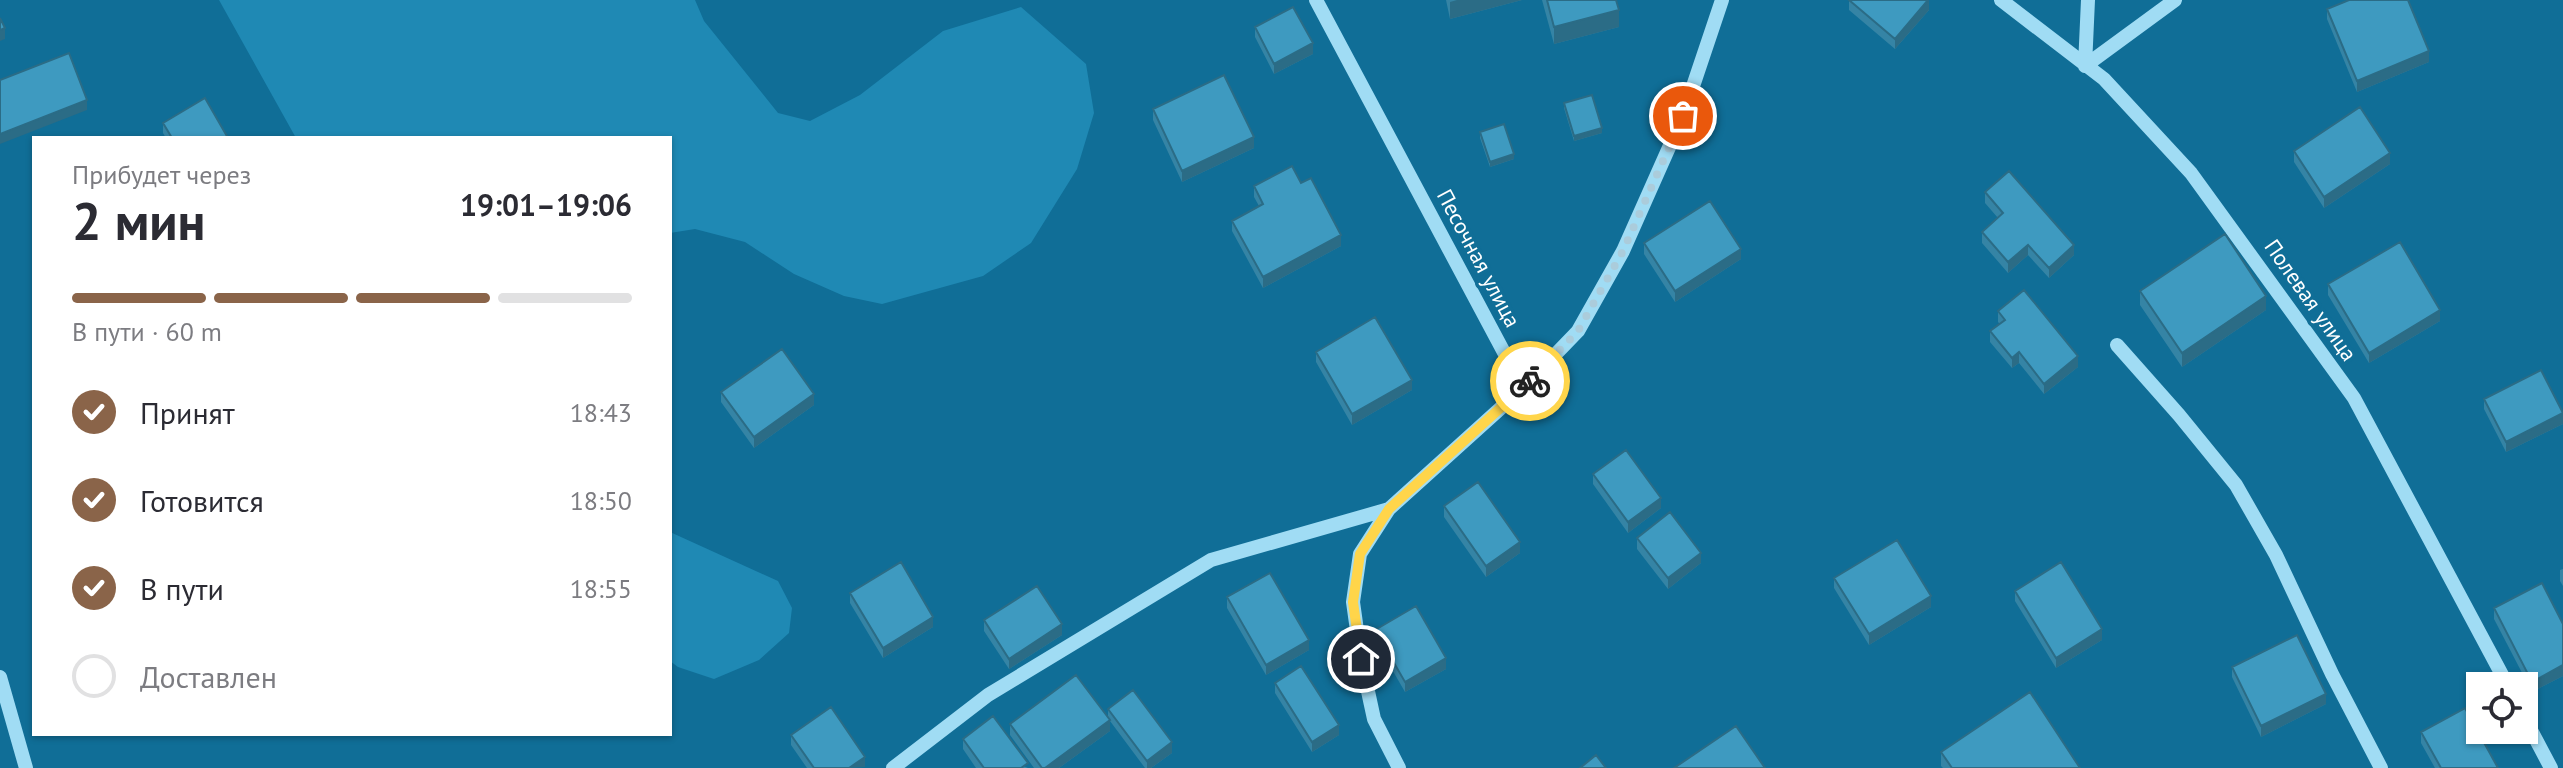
<!DOCTYPE html>
<html lang="ru">
<head>
<meta charset="utf-8">
<style>
	body { margin:0; font-family:"PT Sans",sans-serif; background:#f2f2f3; color:#2b2b33; height:100vh; display:flex; flex-direction:column; font-size:30px; white-space:nowrap }
	* { box-sizing:border-box; margin:0 }
	p { font-size:26px; color:#7c7c81 }
	.icon { flex:none; width:44px; height:44px; fill:none; stroke:currentColor; stroke-width:2; stroke-linecap:round; stroke-linejoin:round }
	.map { position:relative; flex:1; overflow:hidden }
	.panel { position:absolute; left:32px; top:136px; width:640px; height:600px; display:flex; flex-direction:column; background:#fff; border-radius:0px; box-shadow:0 2px 6px #0004 }
	.panel>* { flex:none }
	.controls { position:absolute; left:2466px; top:672px; display:grid; gap:16px }
	.controls a { display:grid; place-items:center; width:72px; height:72px; border-radius:0px; background:#fff; box-shadow:0 2px 6px #0004; font-size:40px }
	.pin { position:absolute; display:grid; place-items:center; width:68px; height:68px; color:#fff; margin:-34px; border:4px solid #fff; border-radius:50%; box-shadow:0 2px 8px #0007 }
	.courier { position:absolute; display:grid; place-items:center; width:80px; height:80px; margin:-40px; border:6px solid #ffd54a; border-radius:50%; background:#fff; color:#222; box-shadow:0 2px 10px #0007 }
	.summary em { font-style:normal; font-weight:700 }
	.summary div { display:flex; flex-direction:column-reverse }
	.summary { display:flex; align-items:center; justify-content:space-between; height:136px; padding:0 40px }
	h1 { font-size:52px; font-weight:700; line-height:60px }
	.bar { display:grid; grid-template-columns:repeat(4,1fr); gap:12px 8px; align-content:center; height:96px; padding:0 40px }
	.bar i { height:10px; border-radius:6px; background:#e1e1e2 }
	.bar .on { background:#8a6449 }
	.bar p { grid-column:span 4 }
	ol { padding:0 40px; list-style:none }
	li { display:flex; align-items:center; gap:24px; height:88px }
	li p { margin-inline-start:auto }
	li .icon { padding:8px; border-radius:50%; background:#8a6449; color:#fff; stroke-width:4 }
	li:last-child { color:#7c7c81 }
	li i { width:44px; height:44px; border:4px solid #e1e1e2; border-radius:50% }
	.map>svg:first-child { display:block }
	.green { fill:#1f89b4 }
	.lines { fill:none; stroke-linecap:round; stroke-linejoin:round }
	.minor { stroke:#a0dcf4; stroke-width:14 }
	.wall { fill:#3584a5 }
	.shaded-wall { fill:#2b6c86 }
	.building { fill:#3e9ac0; stroke:#2b6c86; stroke-width:2 }
	.done { stroke:#abccdb; stroke-width:8; stroke-dasharray:0 14.4 }
	.route { stroke:#ffd54a; stroke-width:10 }
	.labels { text-anchor:middle; dominant-baseline:central; stroke-width:7; stroke-linejoin:round; paint-order:stroke }
	.street-label { font-size:22px; fill:#fff; stroke:#106e97 }
</style>
</head>
<body>
<div class="map">
<svg width="2563" height="768" viewBox="0 0 2563 768">
	<rect width="100%" height="100%" fill="#106e97"/>
	<!-- green -->
	<path class="green" d="M219,0H695L704,21L778,113L810,121L860,95L943,31L1021,7L1086,64L1094,113L1077,169L1031,243L983,276L882,304L844,296L794,274L745,242L695,229L670,233V138H296Z
		M670,532L778,581L792,608L789,633L759,660L714,679L678,667L670,661Z"/>
	<g class="lines">
		<!-- minor -->
		<path class="minor" d="M1316,0L1523,388L1389,509L1360,554L1353,602L1361,659L1374,719L1399,768
			M2001,0L2104,79L2191,173L2354,398L2508,686
			M2085,66L2175,0
			M2085,66L2088,0
			M2117,345L2179,415L2236,485L2276,555L2332,674L2381,768
			M1523,388L1578,331L1623,251L1683,116L1722,0
			M0,677L26,768
			M2524,717L2551,768
			M893,768L988,695L1211,560L1389,509"/>
	</g>
	<!-- wall -->
	<path class="wall" d="M1446,0H1522L1450,19Z
		M1542,0H1616L1619,27L1554,44Z
		M1849,0L1929,10L1895,49L1849,10Z
		M2327,9L2429,62L2357,92L2327,19Z
		M1255,27L1313,54L1274,74L1255,37Z
		M1564,103L1602,133L1574,141L1564,108Z
		M1153,109L1254,148L1182,182L1153,120Z
		M163,123L228,138H166L163,133Z
		M1480,132L1514,159L1490,167L1480,138Z
		M2294,151L2390,164L2324,208L2294,162Z
		M1301,183L1341,246L1263,288L1232,231V221L1259,206L1254,197V186Z
		M1985,192L2074,255L2049,278L2028,255L2008,273L1982,243V232L1998,218L1985,203Z
		M1644,243L1741,259L1675,302L1644,254Z
		M2328,284L2440,321L2369,363L2328,295Z
		M2140,291L2266,310L2182,367L2140,305Z
		M1998,311L2078,367L2044,394L2019,363L2012,368L1990,342V331L2000,324L1998,322Z
		M1316,352L1412,390L1352,425L1316,362Z
		M721,392L814,405L754,448L721,402Z
		M2484,399L2563,424L2506,452L2484,409Z
		M1593,474L1661,508L1628,533L1593,484Z
		M1444,506L1520,553L1486,577L1444,517Z
		M1637,538L1701,563L1668,589L1637,549Z
		M2563,569V586L2560,581V570Z
		M1834,578L1931,607L1869,645L1834,588Z
		M2015,591L2102,640L2056,668L2015,601Z
		M850,593L933,627L883,658L850,603Z
		M1227,597L1309,650L1266,675L1227,608Z
		M2494,608L2563,624V676L2532,692L2494,619Z
		M984,620L1062,635L1009,669L984,631Z
		M1375,630L1446,669L1405,692L1375,640Z
		M2232,667L2326,704L2261,737L2232,677Z
		M1275,683L1339,735L1312,752L1275,693Z
		M1108,709L1172,753L1151,768H1145L1110,721V731L1059,768H1034L1010,735V724L1108,719Z
		M2421,732L2498,768H2435L2421,743Z
		M791,735L865,767L807,768L791,745Z
		M963,739L1028,768H976L963,749Z
		M1941,752L2080,768H1943L1941,766Z"/>
	<!-- shaded-wall -->
	<path class="shaded-wall" d="M1457,0H1522L1450,19V2Z
		M1929,0V10L1895,49V39Z
		M1619,10V27L1554,44V27Z
		M5,28V39L0,41V30Z
		M1313,43V54L1274,74V64Z
		M2429,51V62L2357,92V81Z
		M87,100V110L0,144V134Z
		M1602,128V133L1574,141V136Z
		M1254,137V148L1182,182V171Z
		M2390,153V164L2324,208V197Z
		M1514,154V159L1490,167V162Z
		M1341,235V246L1263,288V277Z
		M2028,245V255L2008,273V262Z
		M2074,245V255L2049,278V268Z
		M1741,249V259L1675,302V291Z
		M2266,296V310L2182,367V353Z
		M2440,310V321L2369,363V353Z
		M2019,352V363L2012,368V358Z
		M2078,356V367L2044,394V384Z
		M1412,380V390L1352,425V414Z
		M814,394V405L754,448V437Z
		M2563,413V424L2506,452V442Z
		M1661,498V508L1628,533V522Z
		M1520,542V553L1486,577V566Z
		M1701,553V563L1668,589V578Z
		M1931,596V607L1869,645V634Z
		M933,617V627L883,658V648Z
		M1062,624V635L1009,669V659Z
		M2102,629V640L2056,668V658Z
		M1309,640V650L1266,675V665Z
		M1446,658V669L1405,692V682Z
		M2563,665V676L2532,692V682Z
		M2326,694V704L2261,737V726Z
		M1110,720V731L1059,768H1045Z
		M1339,725V735L1312,752V742Z
		M1172,742V753L1151,768H1147V761Z
		M865,757V767L849,768Z"/>
	<!-- building -->
	<path class="building" d="M1547,0H1616L1619,10L1554,27Z
		M1849,0H1928L1895,39Z
		M2349,0H2408L2429,51L2357,81L2327,9Z
		M1293,7L1313,43L1274,64L1255,27Z
		M0,18L5,28L0,30Z
		M69,53L87,100L0,134V80Z
		M1224,75L1254,137L1182,171L1153,109Z
		M1592,95L1602,128L1574,136L1564,103Z
		M205,98L228,138H172L163,123Z
		M2360,107L2390,153L2324,197L2294,151Z
		M1504,124L1514,154L1490,162L1480,132Z
		M1292,166L1301,183L1311,178L1341,235L1263,277L1232,221L1263,204L1254,186Z
		M2009,171L2074,245L2049,268L2028,245L2008,262L1982,232L2003,213L1985,192Z
		M1710,201L1741,249L1675,291L1644,243Z
		M2225,234L2266,296L2182,353L2140,291Z
		M2400,242L2440,310L2369,353L2328,284Z
		M2024,290L2078,356L2044,384L2019,352L2012,358L1990,331L2005,320L1998,311Z
		M1375,317L1412,380L1352,414L1316,352Z
		M782,349L814,394L754,437L721,392Z
		M2541,370L2563,413L2506,442L2484,399Z
		M1626,450L1661,498L1628,522L1593,474Z
		M1478,482L1520,542L1486,566L1444,506Z
		M1670,512L1701,553L1668,578L1637,538Z
		M1897,540L1931,596L1869,634L1834,578Z
		M901,562L933,617L883,648L850,593Z
		M2061,562L2102,629L2056,658L2015,591Z
		M1270,573L1309,640L1266,665L1227,597Z
		M2542,583L2563,624V665L2532,682L2494,608Z
		M1037,586L1062,624L1009,659L984,620Z
		M1416,606L1446,658L1405,682L1375,630Z
		M2297,635L2326,694L2261,726L2232,667Z
		M1301,666L1339,725L1312,742L1275,683Z
		M1076,675L1110,720L1045,768H1042L1010,724Z
		M1133,690L1172,742L1147,761L1108,709Z
		M2030,692L2080,768H1952L1941,752Z
		M831,707L865,757L849,768H814L791,735Z
		M2465,708L2498,768H2441L2421,732Z
		M993,716L1028,763L1021,768H984L963,739Z
		M1736,726L1765,768H1674Z
		M1596,755L1606,768H1580Z"/>
	<g class="lines">
		<!-- done -->
		<path class="done" d="M1530,381L1578,331L1623,251L1683,116"/>
		<!-- route -->
		<path class="route" d="M1361,659L1353,602L1360,554L1389,509L1530,381"/>
	</g>
	<g class="labels">
		<!-- street labels -->
		<g class="street-label">
			<text transform="translate(1479 258) rotate(62)">Песочная улица</text>
			<text transform="translate(2311 300) rotate(55)">Полевая улица</text>
		</g>
	</g>
</svg>
<div class="controls">
<a><svg class="icon" aria-label="locate" viewBox="0 0 24 24"><circle cx="12" cy="12" r="6"/><path d="M12 2v4M12 18v4M2 12h4M18 12h4"/></svg></a>
</div>
<div class="pin" style="left:1683px;top:116px;background:#ea580c"><svg class="icon" aria-label="bag" viewBox="0 0 24 24"><path d="M5 8h14l-1 12H6zM9 8a3 3 0 0 1 6 0"/></svg></div>
<div class="pin" style="left:1361px;top:659px;background:#1f2937"><svg class="icon" aria-label="home" viewBox="0 0 24 24"><path d="M3 11l9-7 9 7M6 9v11h12V9"/></svg></div>
<div class="courier" style="left:1530px;top:381px"><svg class="icon" aria-label="bike" viewBox="0 0 24 24"><circle cx="6" cy="16" r="4"/><circle cx="18" cy="16" r="4"/><path d="M6 16l4-8h5l3 8M10 8l3 8H6M13 5h3"/></svg></div>
<section class="panel">
<div class="summary"><div><h1>2 мин</h1><p>Прибудет через</p></div><em>19:01–19:06</em></div>
<div class="bar"><i class="on"></i><i class="on"></i><i class="on"></i><i></i><p>В пути · 60 m</p></div>
<ol>
<li><svg class="icon" aria-label="check" viewBox="0 0 24 24"><path d="M5 12l5 5 9-10"/></svg>Принят<p>18:43</p></li>
<li><svg class="icon" aria-label="check" viewBox="0 0 24 24"><path d="M5 12l5 5 9-10"/></svg>Готовится<p>18:50</p></li>
<li><svg class="icon" aria-label="check" viewBox="0 0 24 24"><path d="M5 12l5 5 9-10"/></svg>В пути<p>18:55</p></li>
<li><i></i>Доставлен</li>
</ol>
</section>
</div>
</body>
</html>
